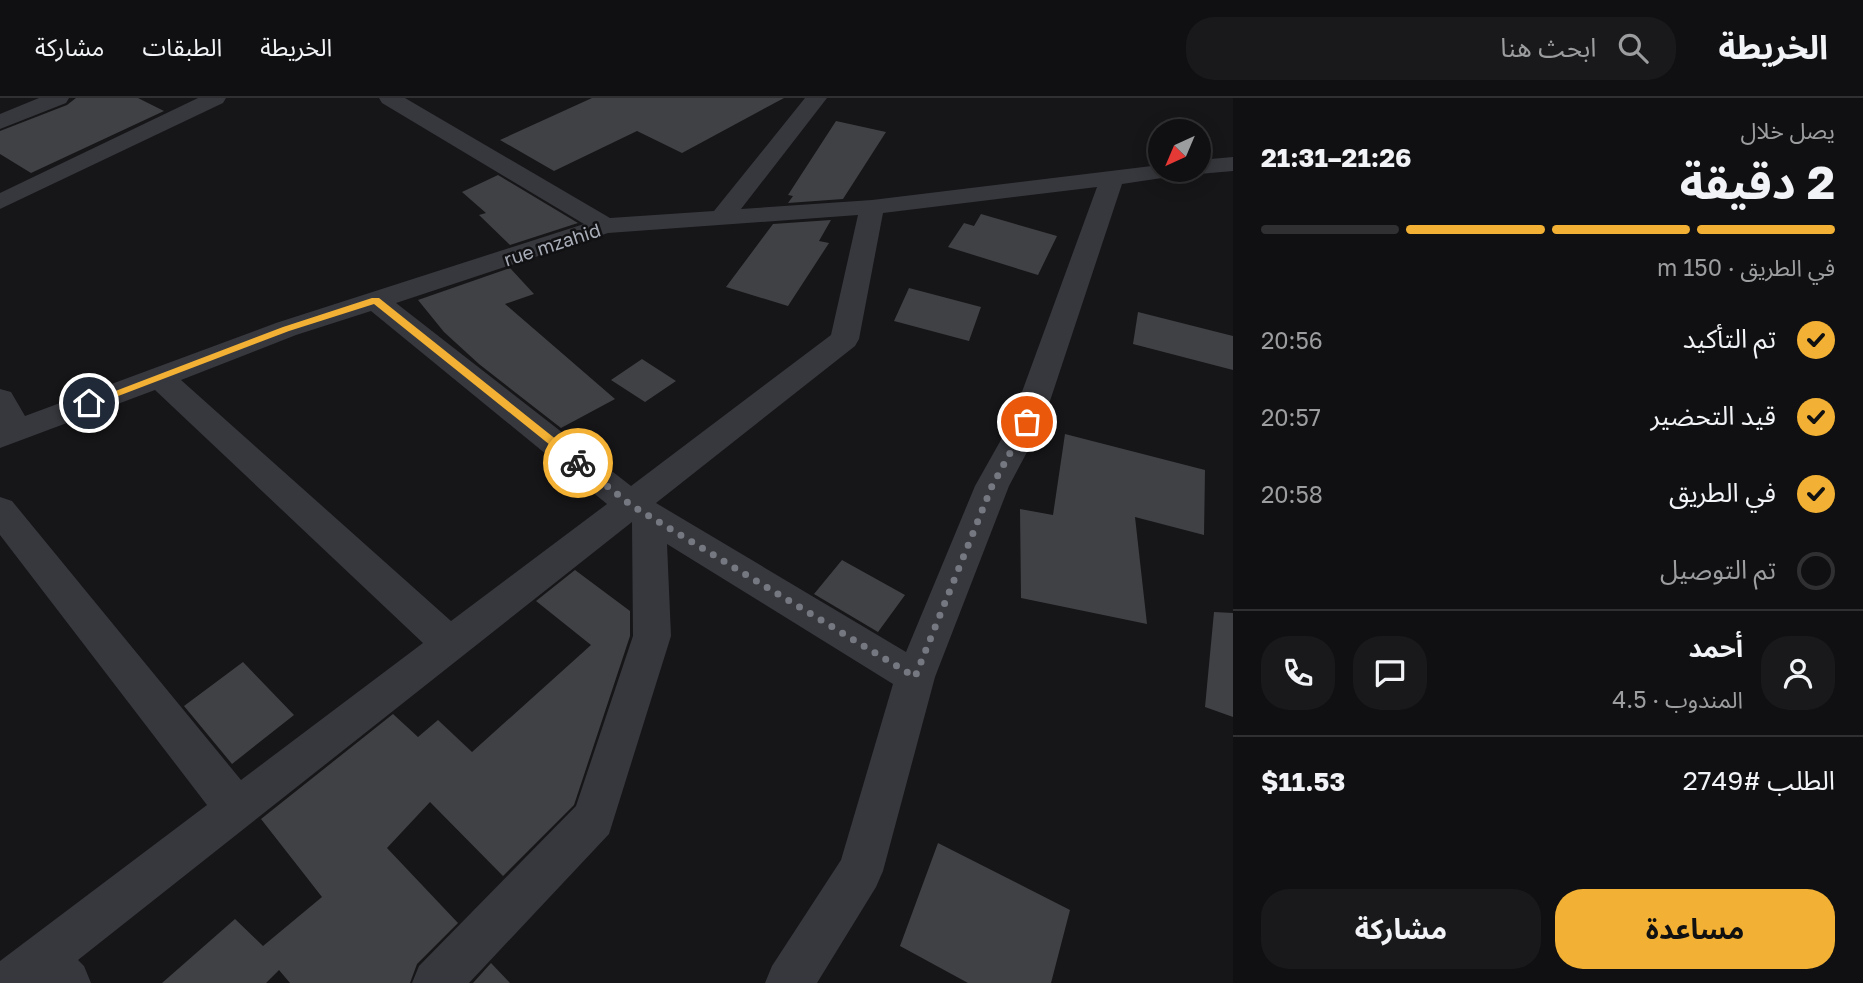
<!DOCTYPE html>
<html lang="ar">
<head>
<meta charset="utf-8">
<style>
	body { margin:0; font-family:"Golos Text","Noto Sans Arabic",sans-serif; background:#19191b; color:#f1f3f6; direction:rtl; height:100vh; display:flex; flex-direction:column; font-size:26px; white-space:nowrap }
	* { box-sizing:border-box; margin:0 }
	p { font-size:23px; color:#9c9d9f }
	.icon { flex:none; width:38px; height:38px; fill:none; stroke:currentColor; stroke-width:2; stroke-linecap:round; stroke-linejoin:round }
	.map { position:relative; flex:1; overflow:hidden; direction:ltr }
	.drawer { display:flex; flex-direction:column; background:#101012; width:630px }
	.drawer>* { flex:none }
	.needle { width:46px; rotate:224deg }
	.fabs { position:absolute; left:1148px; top:21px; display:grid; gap:14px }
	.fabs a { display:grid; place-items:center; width:63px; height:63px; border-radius:50%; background:#101012; box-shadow:0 4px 18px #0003,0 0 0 2px #303032; font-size:35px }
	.pin { position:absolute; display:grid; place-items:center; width:60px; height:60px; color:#fff; margin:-30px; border:4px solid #fff; border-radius:50%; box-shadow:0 2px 7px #0007 }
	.courier { position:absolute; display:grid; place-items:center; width:70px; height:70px; margin:-35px; border:5px solid #f2b134; border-radius:50%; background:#fff; color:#222; box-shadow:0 2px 9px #0007 }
	.overview em { font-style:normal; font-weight:700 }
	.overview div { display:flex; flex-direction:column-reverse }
	.overview { display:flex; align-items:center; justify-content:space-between; height:119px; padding:0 28px }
	h1 { font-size:46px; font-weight:700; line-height:52px }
	.bar { display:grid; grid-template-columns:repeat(4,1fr); gap:10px 7px; align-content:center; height:84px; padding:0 28px }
	.bar i { height:9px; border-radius:5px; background:#303032 }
	.bar .active { background:#f2b134 }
	.bar p { grid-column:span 4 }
	.line { display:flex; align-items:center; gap:18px; padding:0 28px; border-top:2px solid #303032 }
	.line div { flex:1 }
	.round { display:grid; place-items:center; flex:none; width:74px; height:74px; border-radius:28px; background:#19191b }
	ol { padding:0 28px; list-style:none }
	li { display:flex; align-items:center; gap:21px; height:77px }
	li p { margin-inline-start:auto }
	li .icon { padding:7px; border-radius:50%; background:#f2b134; color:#111; stroke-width:4 }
	li:last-child { color:#9c9d9f }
	li i { width:38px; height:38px; border:4px solid #303032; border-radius:50% }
	.action { display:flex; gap:14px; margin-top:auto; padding:14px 28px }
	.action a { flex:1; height:80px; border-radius:28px; background:#f2b134; color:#111; font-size:28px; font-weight:700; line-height:80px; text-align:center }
	.action a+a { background:#19191b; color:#f1f3f6 }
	header { display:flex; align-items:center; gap:42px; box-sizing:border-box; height:98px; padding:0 35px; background:#101012; border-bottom:2px solid #303032 }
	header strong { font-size:33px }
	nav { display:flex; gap:38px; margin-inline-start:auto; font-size:24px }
	.search { width:490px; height:63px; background:#19191b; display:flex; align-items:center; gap:18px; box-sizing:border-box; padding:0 24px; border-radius:28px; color:#9c9d9f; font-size:26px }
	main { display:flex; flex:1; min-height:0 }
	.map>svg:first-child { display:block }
	.building { fill:#404145 }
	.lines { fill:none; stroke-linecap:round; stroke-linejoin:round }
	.minor { fill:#37383d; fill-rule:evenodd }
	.route { fill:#f2b134 }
	.done { stroke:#757880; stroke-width:7; stroke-dasharray:0 12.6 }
	.labels { text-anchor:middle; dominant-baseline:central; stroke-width:5; stroke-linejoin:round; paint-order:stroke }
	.far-street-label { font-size:19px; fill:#a8adb8; stroke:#111113 }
</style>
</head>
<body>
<header>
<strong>الخريطة</strong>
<div class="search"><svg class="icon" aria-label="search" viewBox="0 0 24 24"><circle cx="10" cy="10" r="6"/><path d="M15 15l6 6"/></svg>ابحث هنا</div>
<nav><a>الخريطة</a><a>الطبقات</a><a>مشاركة</a></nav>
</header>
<main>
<section class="drawer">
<div class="overview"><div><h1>2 دقيقة</h1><p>يصل خلال</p></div><em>21:26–21:31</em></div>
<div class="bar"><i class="active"></i><i class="active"></i><i class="active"></i><i></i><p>في الطريق · 150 m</p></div>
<ol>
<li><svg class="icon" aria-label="check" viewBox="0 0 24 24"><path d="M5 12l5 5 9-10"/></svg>تم التأكيد<p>20:56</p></li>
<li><svg class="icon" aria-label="check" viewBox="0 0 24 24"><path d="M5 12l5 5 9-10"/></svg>قيد التحضير<p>20:57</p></li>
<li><svg class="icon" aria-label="check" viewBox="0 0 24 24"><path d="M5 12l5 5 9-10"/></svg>في الطريق<p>20:58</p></li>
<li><i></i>تم التوصيل</li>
</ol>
<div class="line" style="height:126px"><a class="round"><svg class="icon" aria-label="person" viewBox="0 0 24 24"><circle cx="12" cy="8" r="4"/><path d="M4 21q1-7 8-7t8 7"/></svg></a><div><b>أحمد</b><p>المندوب · 4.5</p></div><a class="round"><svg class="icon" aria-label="chat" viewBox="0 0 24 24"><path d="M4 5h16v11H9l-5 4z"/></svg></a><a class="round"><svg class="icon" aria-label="phone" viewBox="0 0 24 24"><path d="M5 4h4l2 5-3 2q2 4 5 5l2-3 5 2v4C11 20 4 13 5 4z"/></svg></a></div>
<div class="line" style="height:91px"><div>الطلب #2749</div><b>$11.53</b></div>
<div class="action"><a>مساعدة</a><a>مشاركة</a></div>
</section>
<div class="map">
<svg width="1233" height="885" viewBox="0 0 1233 885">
	<rect width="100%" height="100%" fill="#161618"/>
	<!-- building -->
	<path class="building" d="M76,0H138L164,13L31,75L0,56V33L67,7Z
		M592,0H784L682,55L637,33L554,73L500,42Z
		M836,23L886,34L843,101L788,105L793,98L788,97Z
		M498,77L578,125L510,147L479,117L486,115L462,94Z
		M981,116L1057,138L1038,177L948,149L964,125L974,128Z
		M831,122L819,143L829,145L788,208L726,189L773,126Z
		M510,170L534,196L505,206L615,301L561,330L479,266L444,234L418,202Z
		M909,190L981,209L969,243L894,223Z
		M1138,214L1233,238V272L1133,246Z
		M642,261L676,283L645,304L611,282Z
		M1065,336L1205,372L1204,437L1135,419L1147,526L1021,500L1020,411L1053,417Z
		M842,462L905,497L878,534L814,496Z
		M575,472L630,513V538L574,707L503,778L430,704L387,750L458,825L417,866L410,885H290L279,872L266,885H162L235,821L263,848L322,799L261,721L393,616L418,639L438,622L472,654L591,547L536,503Z
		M1214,514L1233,515V619L1205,609Z
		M243,564L294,617L232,666L184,608Z
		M938,745L1070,812L1051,885H968L900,848Z
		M491,865L510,885H473Z"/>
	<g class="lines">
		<!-- minor -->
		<path class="minor" d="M39,0H69L66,5L0,31V16Z
			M198,0H226L223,5L0,111V95Z
			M379,0H405L610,120L714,113L805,0H827L741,111L872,102L1160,67V72H1186L1182,77L1122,86L1043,324L1009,388L935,579L883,773L876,789L817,885H765L772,868L841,762L893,586L667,446L671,538L609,736L469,885H412L419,868L576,708L633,538L632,424L78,862L84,868L91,885H0V863L207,707L0,437V399L12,403L241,682L423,545L155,292L0,350V291L11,294L25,318L276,225L584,126L382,5ZM1097,89L1011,324L975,388L906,554L656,405L855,248L859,241L883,115ZM858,117L831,237L631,388L396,205L608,135ZM371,213L607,406L451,523L181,282L296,237Z
			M1233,59V73L1199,76L1189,72H1199V62Z"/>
	</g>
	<!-- route -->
	<path class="route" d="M372,200H379L582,362V367H575L374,206L289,233L92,308L84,305L283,229Z"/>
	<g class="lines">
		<!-- done -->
		<path class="done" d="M578,365L631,407L915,579L992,388L1027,324"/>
	</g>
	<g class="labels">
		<!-- far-street labels -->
		<g class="far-street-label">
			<text transform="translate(552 146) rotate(-18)">rue mzahid</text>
		</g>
	</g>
</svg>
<div class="fabs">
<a><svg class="needle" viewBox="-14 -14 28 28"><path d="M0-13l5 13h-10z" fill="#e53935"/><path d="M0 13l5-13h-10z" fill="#9c9d9f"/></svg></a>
</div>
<div class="pin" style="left:1027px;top:324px;background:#ea580c"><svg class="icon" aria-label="bag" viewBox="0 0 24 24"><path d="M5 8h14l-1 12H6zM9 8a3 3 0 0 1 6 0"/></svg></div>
<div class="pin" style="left:89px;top:305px;background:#1f2937"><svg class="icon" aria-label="home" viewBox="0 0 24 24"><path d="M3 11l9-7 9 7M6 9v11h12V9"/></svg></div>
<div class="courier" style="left:578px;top:365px"><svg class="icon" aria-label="bike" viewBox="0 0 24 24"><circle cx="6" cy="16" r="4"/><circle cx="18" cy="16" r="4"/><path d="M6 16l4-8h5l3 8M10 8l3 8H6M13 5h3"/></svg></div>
</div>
</main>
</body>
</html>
